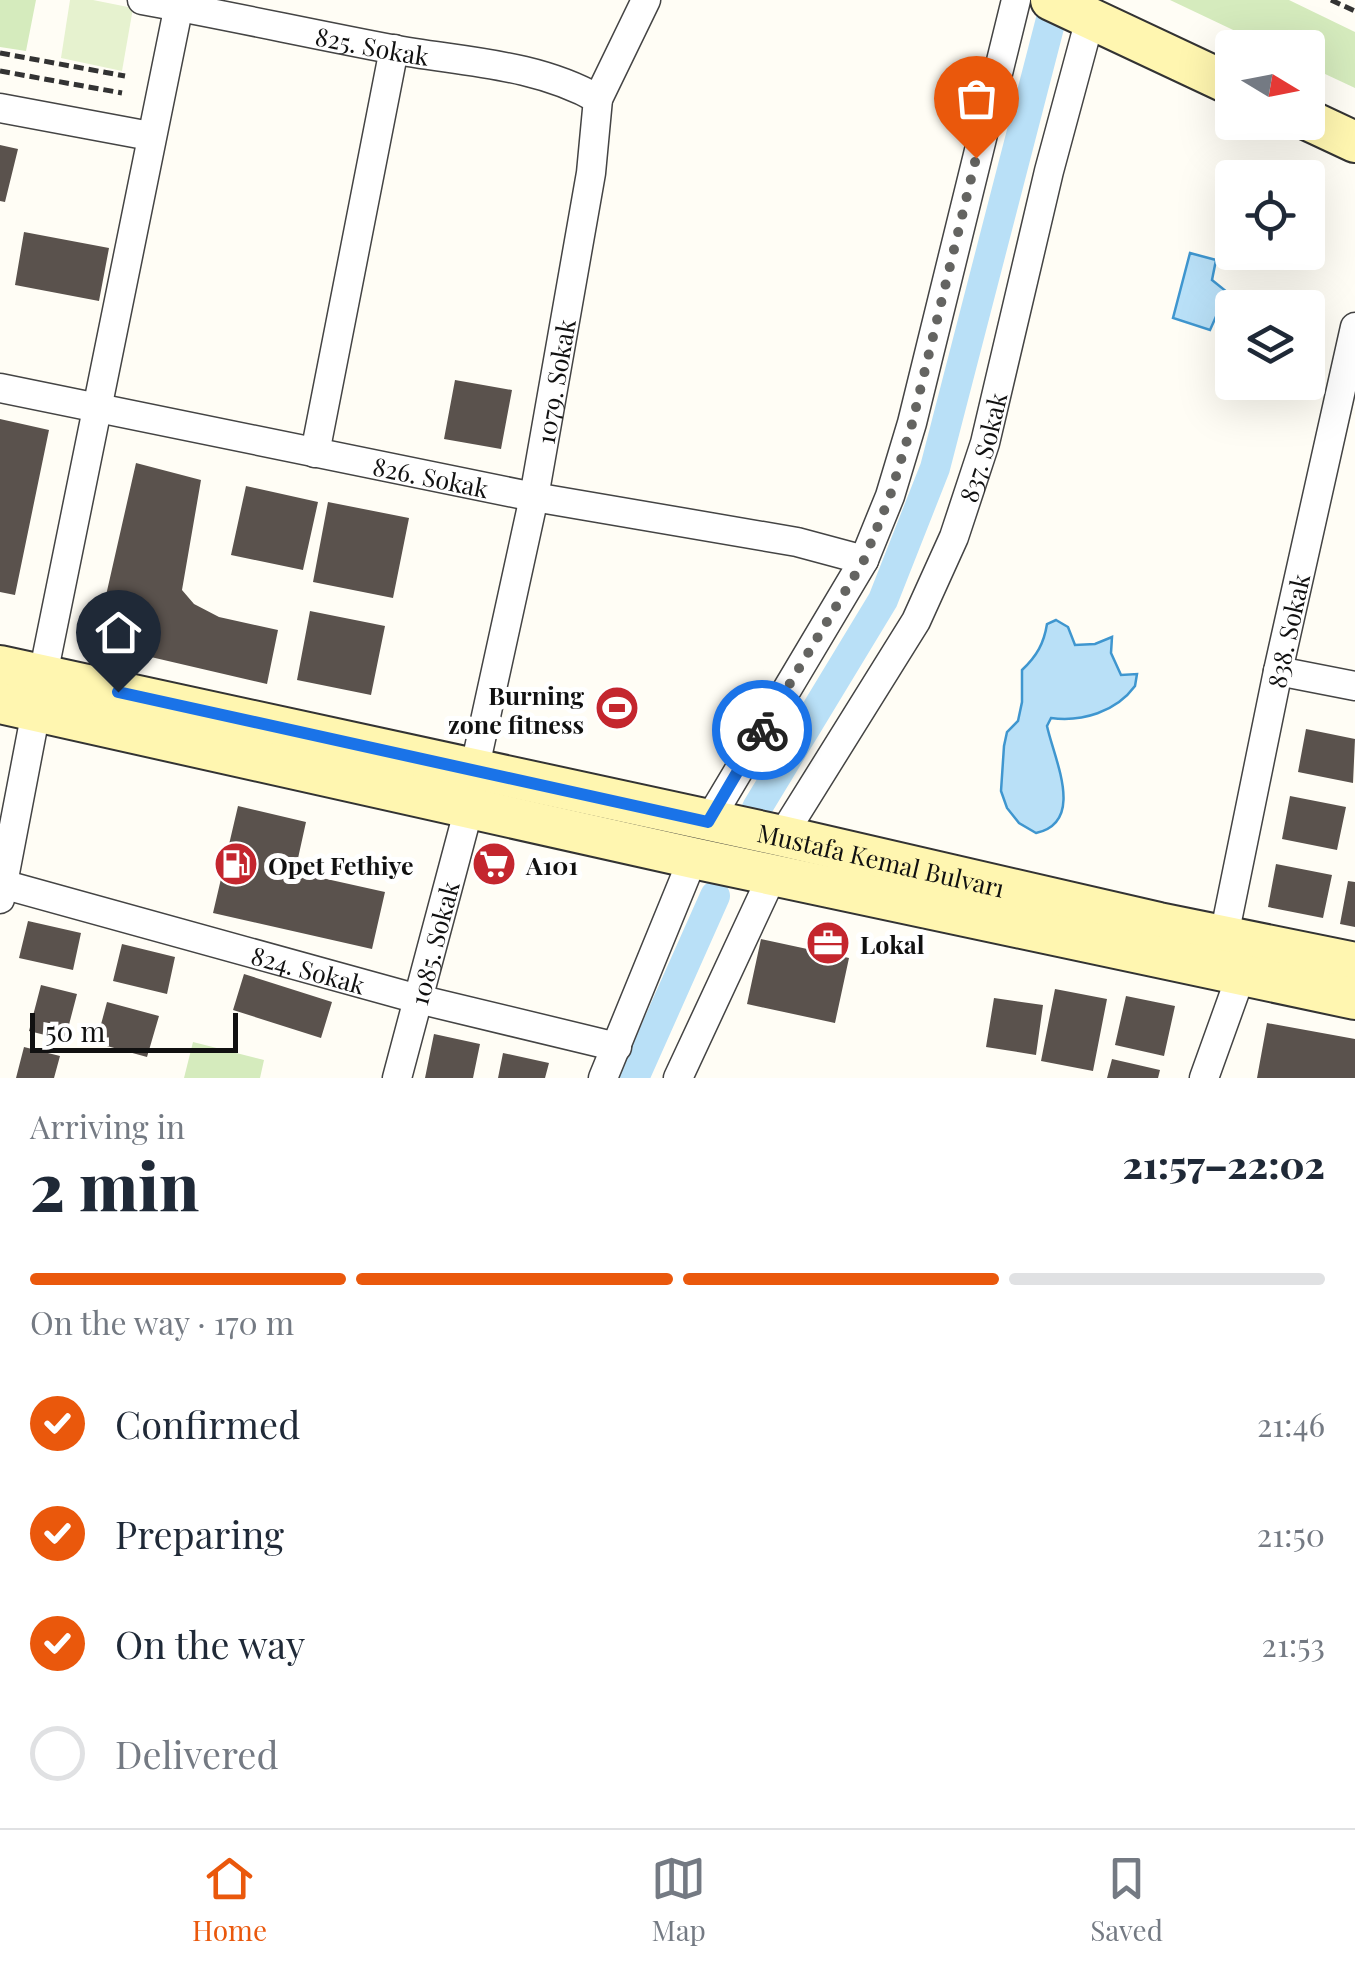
<!DOCTYPE html>
<html lang="en">
<head>
<meta charset="utf-8">
<style>
	body { margin:0; font-family:"Playfair Display",serif; background:#f2f2f3; color:#1f2937; height:100vh; display:flex; flex-direction:column; font-size:38px; white-space:nowrap }
	* { box-sizing:border-box; margin:0 }
	p { font-size:32px; color:#747a83 }
	.icon { flex:none; width:55px; height:55px; fill:none; stroke:currentColor; stroke-width:2; stroke-linecap:round; stroke-linejoin:round }
	.map { position:relative; height:1078px; overflow:hidden }
	.sheet { display:flex; flex-direction:column; background:#fff; flex:1 }
	.sheet>* { flex:none }
	.needle { width:65px; rotate:100deg }
	.fabs { position:absolute; left:1215px; top:30px; display:grid; gap:20px }
	.fabs a { display:grid; place-items:center; width:110px; height:110px; border-radius:10px; background:#fff; box-shadow:0 10px 40px #0002; font-size:50px }
	.scale { position:absolute; left:30px; bottom:25px; width:208px; box-sizing:border-box; padding-left:10px; border:5px solid #111; border-top:0; font-size:28px; line-height:35px; white-space:nowrap; color:#111; -webkit-text-stroke:8px #fff; paint-order:stroke }
	.pin { position:absolute; display:grid; place-items:center; width:85px; height:85px; color:#fff; margin:-102px -42px; border-radius:50% 50% 50% 0; rotate:-45deg; box-shadow:0 0 10px #0007 }
	.pin .icon { rotate:45deg }
	.courier { position:absolute; display:grid; place-items:center; width:100px; height:100px; margin:-50px; border:8px solid #1a73e8; border-radius:50%; background:#fff; color:#222; box-shadow:0 2px 12px #0007 }
	.head em { font-style:normal; font-weight:800 }
	.head div { display:flex; flex-direction:column-reverse }
	.head { display:flex; align-items:center; justify-content:space-between; height:170px; padding:0 30px }
	h1 { font-size:65px; font-weight:800; line-height:75px }
	.bar { display:grid; grid-template-columns:repeat(4,1fr); gap:15px 10px; align-content:center; height:120px; padding:0 30px }
	.bar i { height:12px; border-radius:8px; background:#e0e1e3 }
	.bar .selected { background:#ea580c }
	.bar p { grid-column:span 4 }
	ol { padding:0 30px; list-style:none }
	li { display:flex; align-items:center; gap:30px; height:110px }
	li p { margin-inline-start:auto }
	li .icon { padding:10px; border-radius:50%; background:#ea580c; color:#fff; stroke-width:4 }
	li:last-child { color:#747a83 }
	li i { width:55px; height:55px; border:5px solid #e0e1e3; border-radius:50% }
	.tabs { display:flex; justify-content:space-around; align-items:center; height:140px; border-top:2px solid #e0e1e3; background:#fff; font-size:28px; color:#747a83 }
	.tabs a { display:grid; justify-items:center; gap:5px }
	.tabs .selected { color:#ea580c }
	.map>svg:first-child { display:block }
	.green { fill:#d5ebbd }
	.pitch { fill:#e6f2cf }
	.water { fill:#b9e0f7; stroke:#3f96cf; stroke-width:2.5 }
	.lines { fill:none; stroke-linecap:round; stroke-linejoin:round }
	.canal { stroke:#b9e0f7; stroke-width:30 }
	.building { fill:#5a524d }
	.street-casing { stroke:#444; stroke-width:31 }
	.secondary-casing { stroke:#333; stroke-width:44 }
	.path { stroke:#333; stroke-width:5; stroke-dasharray:10 5; stroke-linecap:butt }
	.street { stroke:#fff; stroke-width:28 }
	.secondary { stroke:#fff6b0; stroke-width:40 }
	.done { stroke:#646461; stroke-width:10; stroke-dasharray:0 18 }
	.route { stroke:#1a73e8; stroke-width:12 }
	.labels { text-anchor:middle; dominant-baseline:central; stroke-width:10; stroke-linejoin:round; paint-order:stroke }
	.street-label { font-size:25px; fill:#111; stroke:#fff }
	.poi-label { font-size:25px; font-weight:bold; fill:#111; stroke:#fff; text-anchor:start }
</style>
</head>
<body>
<div class="map">
<svg width="1355" height="1078" viewBox="0 0 1355 1078">
	<rect width="100%" height="100%" fill="#fffdf5"/>
	<!-- green -->
	<path class="green" d="M0,0H36L26,51L0,47Z
		M1170,0H1289L1355,32V88L1308,66V48L1269,47Z
		M193,1042L264,1060L260,1078H184Z"/>
	<!-- pitch -->
	<path class="pitch" d="M70,0H93L133,8L122,71L61,58Z"/>
	<!-- water -->
	<path class="water" d="M1190,253L1216,260L1212,280L1227,292L1210,330L1173,318Z
		M1056,620L1068,627L1075,645L1095,644L1112,637L1111,653L1121,675L1137,674L1135,686C1116,712 1082,722 1051,718L1047,726C1054,759 1086,822 1036,833L1019,823L1007,808L1001,791L1004,746L1007,732L1018,721L1022,702V670C1037,656 1044,643 1047,624Z"/>
	<g class="lines">
		<!-- canal -->
		<path class="canal" d="M757,808L883,600L935,468L1056,0
			M634,1078L715,896"/>
	</g>
	<!-- building -->
	<path class="building" d="M0,145L18,149L5,202L0,201Z
		M24,232L109,248L99,301L15,285Z
		M455,380L512,390L501,449L444,439Z
		M0,419L49,430L15,595L0,592Z
		M136,463L201,480L182,590L194,604L219,617L278,630L267,684L95,644Z
		M246,486L318,502L303,570L231,555Z
		M328,502L409,518L393,598L313,582Z
		M310,611L385,626L371,695L297,680Z
		M1306,729L1355,739L1353,783L1298,772Z
		M1290,796L1346,807L1337,850L1282,839Z
		M238,806L306,822L295,872L385,892L372,949L213,913Z
		M1276,864L1332,875L1323,918L1268,907Z
		M1348,881L1355,882V927L1340,924Z
		M28,921L81,933L73,970L19,958Z
		M761,939L849,958L835,1023L747,1004Z
		M122,944L175,957L167,994L113,981Z
		M244,974L332,1002L321,1038L233,1010Z
		M41,985L77,994L65,1040L29,1031Z
		M1055,989L1107,999L1093,1071L1041,1061Z
		M1126,996L1175,1006L1164,1056L1115,1045Z
		M994,998L1043,1005L1036,1055L986,1047Z
		M107,1002L159,1016L147,1057L96,1043Z
		M1267,1023L1355,1039V1078H1257Z
		M434,1034L480,1044L473,1078H425Z
		M24,1047L60,1056L54,1078H16Z
		M503,1053L549,1063L545,1078H498Z
		M1112,1059L1160,1070L1158,1078H1107Z"/>
	<g class="lines">
		<defs>
			<g id="street">
				<path id="s1" d="M142,0C225,15 307,33 391,49C461,62 535,63 598,99"/>
				<path d="M0,108L150,136"/>
				<path id="s2" d="M0,388L534,497L797,542L864,560"/>
				<path d="M315,453L394,49"/>
				<path d="M1278,671L1355,686"/>
				<path d="M43,675L180,0"/>
				<path id="s3" d="M474,771L534,497L591,173L598,99L646,0"/>
				<path d="M708,822L864,560L890,496L912,423L1016,0"/>
				<path id="s4" d="M782,836L916,621L954,537L985,443L1049,171L1090,19"/>
				<path id="s5" d="M2,884L418,999L617,1047"/>
				<path d="M0,899L36,711"/>
				<path id="s6" d="M1224,936L1278,671L1355,327"/>
				<path id="s7" d="M397,1078L469,808"/>
				<path d="M603,1078L693,858"/>
				<path d="M678,1078L773,874"/>
				<path d="M1204,1078L1241,975"/>
			</g>
			<g id="secondary">
				<path d="M1051,0L1232,85"/>
				<path d="M1308,120L1355,142"/>
				<path id="s8" d="M0,666L782,836L1159,923L1355,963"/>
				<path d="M0,703L693,858L1355,999"/>
			</g>
		</defs>
		<!-- street casing -->
		<use href="#street" class="street-casing"/>
		<!-- secondary casing -->
		<use href="#secondary" class="secondary-casing"/>
		<!-- path -->
		<path class="path" d="M1331,0L1355,11
			M0,53L125,76
			M0,71L122,93"/>
		<!-- street -->
		<use href="#street" class="street"/>
		<!-- secondary -->
		<use href="#secondary" class="secondary"/>
	</g>
	<g class="lines">
		<!-- done -->
		<path class="done" d="M762,730L864,560L890,496L912,424L976,158"/>
		<!-- route -->
		<path class="route" d="M118,692L708,822L762,730"/>
	</g>
	<!-- icons -->
	<defs>
		<symbol id="stadium-disc" viewBox="-11 -11 22 22"><circle r="9.5" fill="#c4262e" stroke="#fff"/><path d="M0-5a6.5 5 0 1 0 0 10a6.5 5 0 1 0 0-10ZM-3.5-1.8h7v3.6h-7Z" fill="#fff"/></symbol>
		<symbol id="fuel-disc" viewBox="-11 -11 22 22"><circle r="9.5" fill="#c4262e" stroke="#fff"/><path d="M-5.5-6h7V0h2V4h1.3V-2.5L3-4.5l.8-.8L6-3V5H2.5V1h-1V6h-7ZM-4.2-4.7v3.2H.2V-4.7Z" fill="#fff"/></symbol>
		<symbol id="supermarket-disc" viewBox="-11 -11 22 22"><circle r="9.5" fill="#c4262e" stroke="#fff"/><path d="M-6-5.5h2.5l.6 2H6L4.5 2H-2.5L-4.4-4H-6ZM-1.5 3.2a1.3 1.3 0 1 0 .1 0ZM3 3.2a1.3 1.3 0 1 0 .1 0Z" fill="#fff"/></symbol>
		<symbol id="office-disc" viewBox="-11 -11 22 22"><circle r="9.5" fill="#c4262e" stroke="#fff"/><path d="M-6-3h4V-5.5h4V-3h4V5H-6ZM-1-4.5V-3h2v-1.5ZM-6 0V1H6V0Z" fill="#fff"/></symbol>
	</defs>
	<g fill-rule="evenodd">
		<use href="#stadium-disc" x="592" y="683" width="50" height="50"/>
		<use href="#fuel-disc" x="211" y="839" width="50" height="50"/>
		<use href="#supermarket-disc" x="469" y="839" width="50" height="50"/>
		<use href="#office-disc" x="803" y="918" width="50" height="50"/>
	</g>
	<g class="labels">
		<!-- street labels -->
		<g class="street-label">
			<text stroke="none"><textPath href="#s1" startOffset="235">825. Sokak</textPath></text>
			<text stroke="none"><textPath href="#s3" startOffset="398">1079. Sokak</textPath></text>
			<text stroke="none"><textPath href="#s4" startOffset="440">837. Sokak</textPath></text>
			<text stroke="none"><textPath href="#s2" startOffset="440">826. Sokak</textPath></text>
			<text stroke="none"><textPath href="#s6" startOffset="312">838. Sokak</textPath></text>
			<text stroke="none"><textPath href="#s8" startOffset="902">Mustafa Kemal Bulvarı</textPath></text>
			<text stroke="none"><textPath href="#s7" startOffset="140">1085. Sokak</textPath></text>
			<text stroke="none"><textPath href="#s5" startOffset="318">824. Sokak</textPath></text>
		</g>
		<!-- poi labels -->
		<g class="poi-label">
			<text x="584" y="694" text-anchor="end">Burning<tspan x="584" dy="29">zone fitness</tspan></text>
			<text x="268" y="864">Opet Fethiye</text>
			<text x="526" y="864">A101</text>
			<text x="860" y="943">Lokal</text>
		</g>
	</g>
</svg>
<div class="fabs">
<a><svg class="needle" viewBox="-14 -14 28 28"><path d="M0-13l5 13h-10z" fill="#e53935"/><path d="M0 13l5-13h-10z" fill="#747a83"/></svg></a>
<a><svg class="icon" aria-label="locate" viewBox="0 0 24 24"><circle cx="12" cy="12" r="6"/><path d="M12 2v4M12 18v4M2 12h4M18 12h4"/></svg></a>
<a><svg class="icon" aria-label="layers" viewBox="0 0 24 24"><path d="M12 4l9 5-9 5-9-5zM3 14l9 5 9-5"/></svg></a>
</div>
<div class="scale">50 m</div>
<div class="pin" style="left:976px;top:158px;background:#ea580c"><svg class="icon" aria-label="bag" viewBox="0 0 24 24"><path d="M5 8h14l-1 12H6zM9 8a3 3 0 0 1 6 0"/></svg></div>
<div class="pin" style="left:118px;top:692px;background:#1f2937"><svg class="icon" aria-label="home" viewBox="0 0 24 24"><path d="M3 11l9-7 9 7M6 9v11h12V9"/></svg></div>
<div class="courier" style="left:762px;top:730px"><svg class="icon" aria-label="bike" viewBox="0 0 24 24"><circle cx="6" cy="16" r="4"/><circle cx="18" cy="16" r="4"/><path d="M6 16l4-8h5l3 8M10 8l3 8H6M13 5h3"/></svg></div>
</div>
<section class="sheet">
<div class="head"><div><h1>2 min</h1><p>Arriving in</p></div><em>21:57–22:02</em></div>
<div class="bar"><i class="selected"></i><i class="selected"></i><i class="selected"></i><i></i><p>On the way · 170 m</p></div>
<ol>
<li><svg class="icon" aria-label="check" viewBox="0 0 24 24"><path d="M5 12l5 5 9-10"/></svg>Confirmed<p>21:46</p></li>
<li><svg class="icon" aria-label="check" viewBox="0 0 24 24"><path d="M5 12l5 5 9-10"/></svg>Preparing<p>21:50</p></li>
<li><svg class="icon" aria-label="check" viewBox="0 0 24 24"><path d="M5 12l5 5 9-10"/></svg>On the way<p>21:53</p></li>
<li><i></i>Delivered</li>
</ol>
</section>
<nav class="tabs">
<a class="selected"><svg class="icon" aria-label="home" viewBox="0 0 24 24"><path d="M3 11l9-7 9 7M6 9v11h12V9"/></svg>Home</a>
<a><svg class="icon" aria-label="map" viewBox="0 0 24 24"><path d="M3 6l6-2 6 2 6-2v14l-6 2-6-2-6 2zM9 4v14M15 6v14"/></svg>Map</a>
<a><svg class="icon" aria-label="saved" viewBox="0 0 24 24"><path d="M7 4h10v16l-5-4-5 4z"/></svg>Saved</a>
</nav>
</body>
</html>
